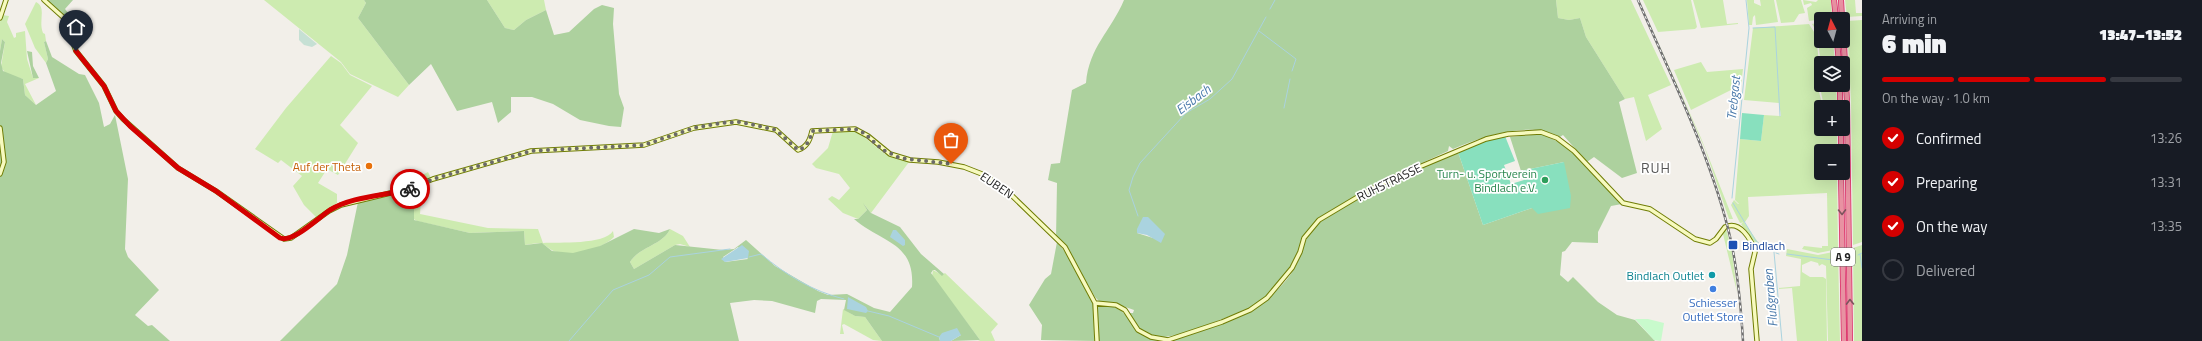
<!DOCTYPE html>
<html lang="en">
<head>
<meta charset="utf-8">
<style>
	body { margin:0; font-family:"Titillium Web",sans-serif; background:#20242c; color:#f1f3f6; height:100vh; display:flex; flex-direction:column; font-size:15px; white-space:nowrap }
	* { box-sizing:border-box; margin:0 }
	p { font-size:13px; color:#9ea1a6 }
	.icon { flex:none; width:22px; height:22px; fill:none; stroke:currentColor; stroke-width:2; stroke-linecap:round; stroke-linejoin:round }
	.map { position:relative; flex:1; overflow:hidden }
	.drawer { display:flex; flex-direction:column; background:#171b24; width:340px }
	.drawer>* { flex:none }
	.needle { width:26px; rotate:354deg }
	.fabs { position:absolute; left:1814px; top:12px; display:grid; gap:8px }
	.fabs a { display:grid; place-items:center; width:36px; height:36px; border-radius:4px; background:#171b24; box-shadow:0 4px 16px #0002; font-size:20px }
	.pin { position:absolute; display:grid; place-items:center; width:34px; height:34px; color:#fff; margin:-41px -17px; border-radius:50% 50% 50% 0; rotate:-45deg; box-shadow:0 0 4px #0007 }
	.pin .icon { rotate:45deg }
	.courier { position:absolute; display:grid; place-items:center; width:40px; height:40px; margin:-20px; border:3px solid #d40000; border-radius:50%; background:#fff; color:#222; box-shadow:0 1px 5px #0007 }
	.summary em { font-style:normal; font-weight:800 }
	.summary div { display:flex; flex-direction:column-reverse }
	.summary { display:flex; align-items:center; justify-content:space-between; height:68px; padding:0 20px }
	h1 { font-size:26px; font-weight:800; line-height:30px }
	.bar { display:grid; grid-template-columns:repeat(4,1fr); gap:6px 4px; align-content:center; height:48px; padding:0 20px }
	.bar i { height:5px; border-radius:3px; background:#363941 }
	.bar .active { background:#d40000 }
	.bar p { grid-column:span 4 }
	ol { padding:0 20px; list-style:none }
	li { display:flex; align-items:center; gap:12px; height:44px }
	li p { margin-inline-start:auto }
	li .icon { padding:4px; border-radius:50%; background:#d40000; color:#fff; stroke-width:4 }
	li:last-child { color:#9ea1a6 }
	li i { width:22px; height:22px; border:2px solid #363941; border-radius:50% }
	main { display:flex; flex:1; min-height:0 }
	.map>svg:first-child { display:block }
	.grass { fill:#cdebb0 }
	.forest { fill:#add19e; fill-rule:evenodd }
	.wetland { fill:#c6e0d4 }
	.park { fill:#c8facc }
	.pitch { fill:#88e0be }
	.water { fill:#aad3df }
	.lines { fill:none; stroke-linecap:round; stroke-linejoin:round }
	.stream { stroke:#aad3df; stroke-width:1 }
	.secondary-casing { stroke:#707d05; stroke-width:5.5 }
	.highway-casing { stroke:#dc2a67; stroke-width:6 }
	.secondary { stroke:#f7fabf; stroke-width:3.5 }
	.highway { stroke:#e892a2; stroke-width:4.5 }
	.rail-casing { stroke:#707070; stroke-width:2.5 }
	.rail { stroke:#fff; stroke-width:1; stroke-dasharray:3; stroke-linecap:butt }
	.oneway { stroke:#7b545c }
	.done { stroke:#6b6a68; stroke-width:4; stroke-dasharray:0 7.2 }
	.route { stroke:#d40000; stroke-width:5 }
	.food-dot { fill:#e8710a; stroke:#fff; stroke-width:1.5 }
	.leisure-dot { fill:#2e9e5b; stroke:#fff; stroke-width:1.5 }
	.transit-dot { fill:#1a4fb4; stroke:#fff; stroke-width:1.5 }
	.culture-dot { fill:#0f9aa8; stroke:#fff; stroke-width:1.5 }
	.shop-dot { fill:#3f7fe0; stroke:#fff; stroke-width:1.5 }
	.labels { text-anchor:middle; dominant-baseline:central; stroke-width:3.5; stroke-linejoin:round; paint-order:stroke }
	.shield { fill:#fff; stroke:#646464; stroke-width:1 }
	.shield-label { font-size:11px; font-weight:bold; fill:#222 }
	.food-label { font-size:12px; fill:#c56008; stroke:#fff; text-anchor:end }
	.leisure-label { font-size:12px; fill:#27864d; stroke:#fff; text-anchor:end }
	.street-label { font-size:12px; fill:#222; stroke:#fff }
	.transit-label { font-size:12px; fill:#164399; stroke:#fff; text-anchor:start }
	.culture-label { font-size:12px; fill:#0d838f; stroke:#fff; text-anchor:end }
	.shop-label { font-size:12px; fill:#366cbe; stroke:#fff }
	.water-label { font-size:13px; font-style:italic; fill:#4a7aab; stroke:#fff }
	.quarter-label { font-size:14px; letter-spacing:1px; fill:#555; stroke:#fff }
</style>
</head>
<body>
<main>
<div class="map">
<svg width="1862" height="341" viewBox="0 0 1862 341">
	<rect width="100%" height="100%" fill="#f2efe9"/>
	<!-- grass -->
	<path class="grass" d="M264,0H364L366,3L358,18L409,85L398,97L350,74L341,62Z
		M487,0H544L546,10L526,20L514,30L505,28Z
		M1556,0H1631L1671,85L1648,95L1662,129L1646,141L1634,97L1625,99L1586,37L1580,18L1569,20L1558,18Z
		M1639,0L1701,138L1733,219H1729L1705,149Z
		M1643,0H1691L1697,27L1695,29L1658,32Z
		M1693,0H1723L1727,24L1738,23V24L1701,28Z
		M1747,0H1754V3L1761,6L1760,0H1774L1778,22L1756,25L1755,15L1753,17L1752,25H1749Z
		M1776,0H1801L1805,13L1799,14L1794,22L1781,23Z
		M1803,0L1816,2L1818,0H1831L1832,18L1809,21L1807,8L1812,5L1811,3L1804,5Z
		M1845,0H1855L1856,13H1862V16L1847,17Z
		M36,2C47,7 38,21 43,33L45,34L46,41L44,42L48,59L46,63L35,48L25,24Z
		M2,15L9,16L7,22L14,38L16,37V33L25,31L27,59L33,78H39L25,84L36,105L25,95L23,79L6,74L1,67L5,42L2,39L0,51V22Z
		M1862,20V242L1853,245L1851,102L1847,21Z
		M1821,22V41H1833L1835,63H1821V65L1817,32L1812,24Z
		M1809,24L1816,35L1820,72L1819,92L1823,107H1821V129H1837V151H1821V173H1837L1838,249L1818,253L1802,249L1804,246L1822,248V246H1828L1827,193L1748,197L1749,216L1745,222L1740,223L1731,205L1734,200L1738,204H1739L1735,200L1740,139L1761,141L1764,115L1781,116L1779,103L1744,100L1753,28Z
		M331,56L341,63L350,75L372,86L340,125L358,143L338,175L327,169L318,183L337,194V203L317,218L304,205L293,186L302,176L281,160L278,163L255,149L286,108Z
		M1701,62L1707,72L1743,69L1741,85L1691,110L1674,70Z
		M1821,78V85H1836L1837,107H1824L1821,92Z
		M848,130L859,133L885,154L909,162L871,213L864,204L867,210L858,219L843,213L828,199L832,196L839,200L850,188L839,174L816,168L812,164L828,148L833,131Z
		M428,172L431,178L416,185L413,180Z
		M422,185L420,214L488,228L538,229L543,243C559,242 604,245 613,231L614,237C602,249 573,257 557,252C551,251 548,247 543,244C539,242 530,244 525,245L524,231L470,233L417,221L412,218L413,204L404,198L409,192L408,190Z
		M1744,222L1762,248L1756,246L1741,224Z
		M1726,228L1732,252L1737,292L1723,234Z
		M670,229L683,236L690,247L680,244L675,245L634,269L630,262C639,247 663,245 670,229Z
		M1862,245V341H1854L1853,248Z
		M1787,249L1818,255L1838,251L1840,341H1828L1826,266L1822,264L1819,266L1818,263L1811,261L1802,265V272L1810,277H1823L1826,279L1827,341H1797L1792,288L1779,289V288L1800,286L1801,259L1786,256Z
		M933,270L942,275L945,273L998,324L991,332L995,341H978L980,340L932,276Z
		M843,309L855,316L865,317L882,341L873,340L844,324L842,325L844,334H840Z"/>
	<!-- forest -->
	<path class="forest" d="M46,0H73L65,9L73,19L72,42C67,19 63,14 46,0Z
		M364,0H487L505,28L514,30L526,20L546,10L554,35L569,32L594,9L602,5L614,8L613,24L619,94L624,108L621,127L609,126L580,120L553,104L532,97H511V112L498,123L492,102L457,111L431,64L409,85L358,18L366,3Z
		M1124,0H1556L1558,18L1569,20L1580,18L1586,37L1625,99L1619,102L1637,173L1622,178L1594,157L1587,162L1563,135L1560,137C1531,120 1483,136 1453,149L1449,146L1448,151L1400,173L1319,219L1302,237L1299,251L1291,268L1266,297L1249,309L1183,334L1164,337L1151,336L1139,329L1129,313H1133L1134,310L1117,304L1100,302L1095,297L1066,247L1056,238L1057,183L1048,180L1051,164L1060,163L1072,90L1086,83C1089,47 1111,31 1124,0ZM1147,217L1153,238L1137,233Z
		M2,39L5,42L1,63L3,71L23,79L25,95L36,105L56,91L46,63L48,59L44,42L46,41L52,57L79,74L85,75L99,103L104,127L110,124L115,115L128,179L125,249L128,257L159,290L135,315L148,326L152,325L170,341H0V51Z
		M27,51L32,52L33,66L39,78H33Z
		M1541,134C1575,145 1598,179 1622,204L1611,206L1598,232V243L1572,242L1565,251L1562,252L1560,275L1568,282L1573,277L1598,302L1617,315L1635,320L1655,341H1098L1097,307C1101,305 1104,305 1109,306C1129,308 1131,331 1150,338C1171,341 1203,331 1223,323C1250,310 1278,296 1294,269C1305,250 1302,237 1320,222C1327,215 1337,211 1346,206C1382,184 1419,168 1458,152L1483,225L1532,208L1564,162L1521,171L1510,137Z
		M408,190L409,192L404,198L414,205V220L470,233L524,231L525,245L542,243L552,251L573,253L600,246L634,229L659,233L670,229C663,245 639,247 630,262L634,269L675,245L723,250L734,249L746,240L775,266L818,291L828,295L847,294L874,308L890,312L912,287C915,242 882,243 854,219H858L867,210L863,203L871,213L900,227L921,254L944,274L942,276L935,270H933L931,273L980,340L951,341L961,335L939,337L940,341H882L865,317L855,316L844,310L846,300L821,299L817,301L815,313L772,301L754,300L730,303L739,341H280L337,284L347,255L358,202ZM738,247L748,259L725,262L723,257Z
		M1057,242L1070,258L1094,303L1096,341L1041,340L1042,325L1029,305L1045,279L1051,274Z"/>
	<!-- wetland -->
	<path class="wetland" d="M299,29L317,44L312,47L304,45L299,40Z"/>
	<!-- park -->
	<path class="park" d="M1635,319H1648L1664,323L1661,341L1654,340Z"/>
	<!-- pitch -->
	<path class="pitch" d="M1742,113L1764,115L1761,141L1740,139Z
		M1505,136L1515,161L1504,165L1511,184L1524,180L1521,171L1564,162L1571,196L1570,208L1538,214L1532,208L1483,225L1458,152L1486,140Z"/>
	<!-- water -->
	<path class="water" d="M1143,217H1148L1165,234L1161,243L1147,235L1137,233V229Z
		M893,230H896L905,240V245L903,246L890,237Z
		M742,245L749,251L748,258L725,262L721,259Z
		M848,297L866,307L868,311L866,313L847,309Z
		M957,328L961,335L951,341H940L939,337L942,333Z"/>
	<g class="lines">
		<!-- stream -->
		<path class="stream" d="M1270,9L1275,0
			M1753,28L1775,27L1780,116
			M1259,31L1296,59L1292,71
			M1284,108L1290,79
			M1732,198L1749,28L1746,0
			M1733,203L1756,241L1764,247
			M1138,216L1129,190L1133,177L1140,163L1186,113L1210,99L1232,79L1266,17
			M1774,252L1782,341
			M1776,253L1779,254
			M1787,254L1833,260
			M1860,254L1862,268
			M1858,255L1862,253
			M749,257L761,254C786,275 812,291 844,299
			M868,311L889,316L939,337
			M569,341L613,290L649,275L670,257L730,249"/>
		<defs>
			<path id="secondary" d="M44,0L64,18L76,51L104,86L116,111L123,119L178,168L216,191L284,239L291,238L329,211L341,205L411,188L433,179L531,151L644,145L694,128L736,122L776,130L798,150C807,147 810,140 812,131L855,129L868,136L890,154L910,160L938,162L964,167L982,174L1003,187L1065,247L1095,303L1097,341
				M0,18L6,0
				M0,128L4,162L0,174
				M1095,303L1116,305L1125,310L1138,330L1151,337L1168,340L1222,322L1250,310L1267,298L1292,268L1300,252L1304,238L1319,220L1371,189L1400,175L1486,139L1508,134L1541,132L1557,138L1574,151L1623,203L1650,209L1695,239L1710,243L1716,239L1725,227C1740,220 1751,239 1755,252L1751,269L1757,341"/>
			<path id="highway" d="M1834,0L1836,19
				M1841,0L1842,19
				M1843,27L1847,102L1850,341
				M1837,41L1839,63
				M1840,85V107
				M1841,129V151
				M1841,173L1844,341"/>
		</defs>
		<!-- secondary casing -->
		<use href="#secondary" class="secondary-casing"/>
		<!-- highway casing -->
		<use href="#highway" class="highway-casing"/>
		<!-- secondary -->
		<use href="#secondary" class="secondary"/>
		<!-- highway -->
		<use href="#highway" class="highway"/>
		<defs>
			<path id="rail" d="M1638,0C1671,76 1713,161 1731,241C1738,274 1741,307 1743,341"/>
		</defs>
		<!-- rail casing -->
		<use href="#rail" class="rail-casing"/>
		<!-- rail -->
		<use href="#rail" class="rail"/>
	</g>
	<!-- one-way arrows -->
	<defs><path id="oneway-chevron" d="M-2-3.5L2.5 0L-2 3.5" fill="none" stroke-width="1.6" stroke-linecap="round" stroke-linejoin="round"/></defs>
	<g class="oneway">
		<use href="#oneway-chevron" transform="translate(1842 212) rotate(89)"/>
		<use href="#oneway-chevron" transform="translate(1850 302) rotate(-91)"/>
	</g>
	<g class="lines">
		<!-- done -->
		<path class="done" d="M410,189L433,179L531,151L644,145L694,128L721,123L741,122L776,130L798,150C807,147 810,140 812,131L855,129L864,133L883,150L900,158L951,164"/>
		<!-- route -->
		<path class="route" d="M76,51L104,86L116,111L130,126L178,168L216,191L280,238C293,243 318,218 330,210C353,196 384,196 410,189"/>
	</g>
	<!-- markers -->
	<circle class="food-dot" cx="369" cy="166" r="4"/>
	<circle class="leisure-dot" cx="1545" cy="180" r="4"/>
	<rect class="transit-dot" x="1728" y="240" width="10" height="10" rx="2"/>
	<circle class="culture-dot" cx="1712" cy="275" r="4"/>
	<circle class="shop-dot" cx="1713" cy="289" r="4"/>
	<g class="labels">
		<!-- shield labels -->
		<rect class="shield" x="1831" y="248" width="24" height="18" rx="3"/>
		<g class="shield-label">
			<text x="1843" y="257">A 9</text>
		</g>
		<!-- food labels -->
		<g class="food-label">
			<text x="361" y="166">Auf der Theta</text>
		</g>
		<!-- leisure labels -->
		<g class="leisure-label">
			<text x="1537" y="173">Turn- u. Sportverein<tspan x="1537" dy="14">Bindlach e.V.</tspan></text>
		</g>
		<!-- street labels -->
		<g class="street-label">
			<text transform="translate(1389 182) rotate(-26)">RUHSTRASSE</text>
			<text transform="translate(997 185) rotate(34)">EUBEN</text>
		</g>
		<!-- transit labels -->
		<g class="transit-label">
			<text x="1742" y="245">Bindlach</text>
		</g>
		<!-- culture labels -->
		<g class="culture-label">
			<text x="1704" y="275">Bindlach Outlet</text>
		</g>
		<!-- shop labels -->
		<g class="shop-label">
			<text x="1713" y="302">Schiesser<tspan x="1713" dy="14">Outlet Store</tspan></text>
		</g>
		<!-- water labels -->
		<g class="water-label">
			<text transform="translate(1733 98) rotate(-84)">Trebgast</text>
			<text transform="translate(1193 99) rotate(-37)">Eisbach</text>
			<text transform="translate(1770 298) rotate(-95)">Flußgraben</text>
		</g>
		<!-- quarter labels -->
		<g class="quarter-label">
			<text x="1656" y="167">RUH</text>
		</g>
	</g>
</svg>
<div class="fabs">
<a><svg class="needle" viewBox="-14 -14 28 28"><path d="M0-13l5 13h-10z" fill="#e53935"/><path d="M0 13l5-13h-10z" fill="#9ea1a6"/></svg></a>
<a><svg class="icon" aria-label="layers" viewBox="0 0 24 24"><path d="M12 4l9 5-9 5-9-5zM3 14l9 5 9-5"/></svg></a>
<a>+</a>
<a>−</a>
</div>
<div class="pin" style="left:951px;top:164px;background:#ea580c"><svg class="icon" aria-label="bag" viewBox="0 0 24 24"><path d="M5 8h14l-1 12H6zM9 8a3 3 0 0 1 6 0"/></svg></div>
<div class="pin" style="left:76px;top:51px;background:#1f2937"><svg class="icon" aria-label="home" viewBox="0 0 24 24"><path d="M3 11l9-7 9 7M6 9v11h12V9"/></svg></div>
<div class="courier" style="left:410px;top:189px"><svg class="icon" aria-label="bike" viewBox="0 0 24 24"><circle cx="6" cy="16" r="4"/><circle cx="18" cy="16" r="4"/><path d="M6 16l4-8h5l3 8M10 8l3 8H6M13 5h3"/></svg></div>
</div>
<section class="drawer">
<div class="summary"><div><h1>6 min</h1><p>Arriving in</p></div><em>13:47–13:52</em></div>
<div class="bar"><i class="active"></i><i class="active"></i><i class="active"></i><i></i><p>On the way · 1.0 km</p></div>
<ol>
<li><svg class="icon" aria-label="check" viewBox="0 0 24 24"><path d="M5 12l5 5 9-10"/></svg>Confirmed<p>13:26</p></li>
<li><svg class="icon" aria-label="check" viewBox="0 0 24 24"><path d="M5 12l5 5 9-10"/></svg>Preparing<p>13:31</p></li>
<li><svg class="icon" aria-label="check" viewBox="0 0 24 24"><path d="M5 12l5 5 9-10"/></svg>On the way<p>13:35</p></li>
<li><i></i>Delivered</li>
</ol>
</section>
</main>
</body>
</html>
